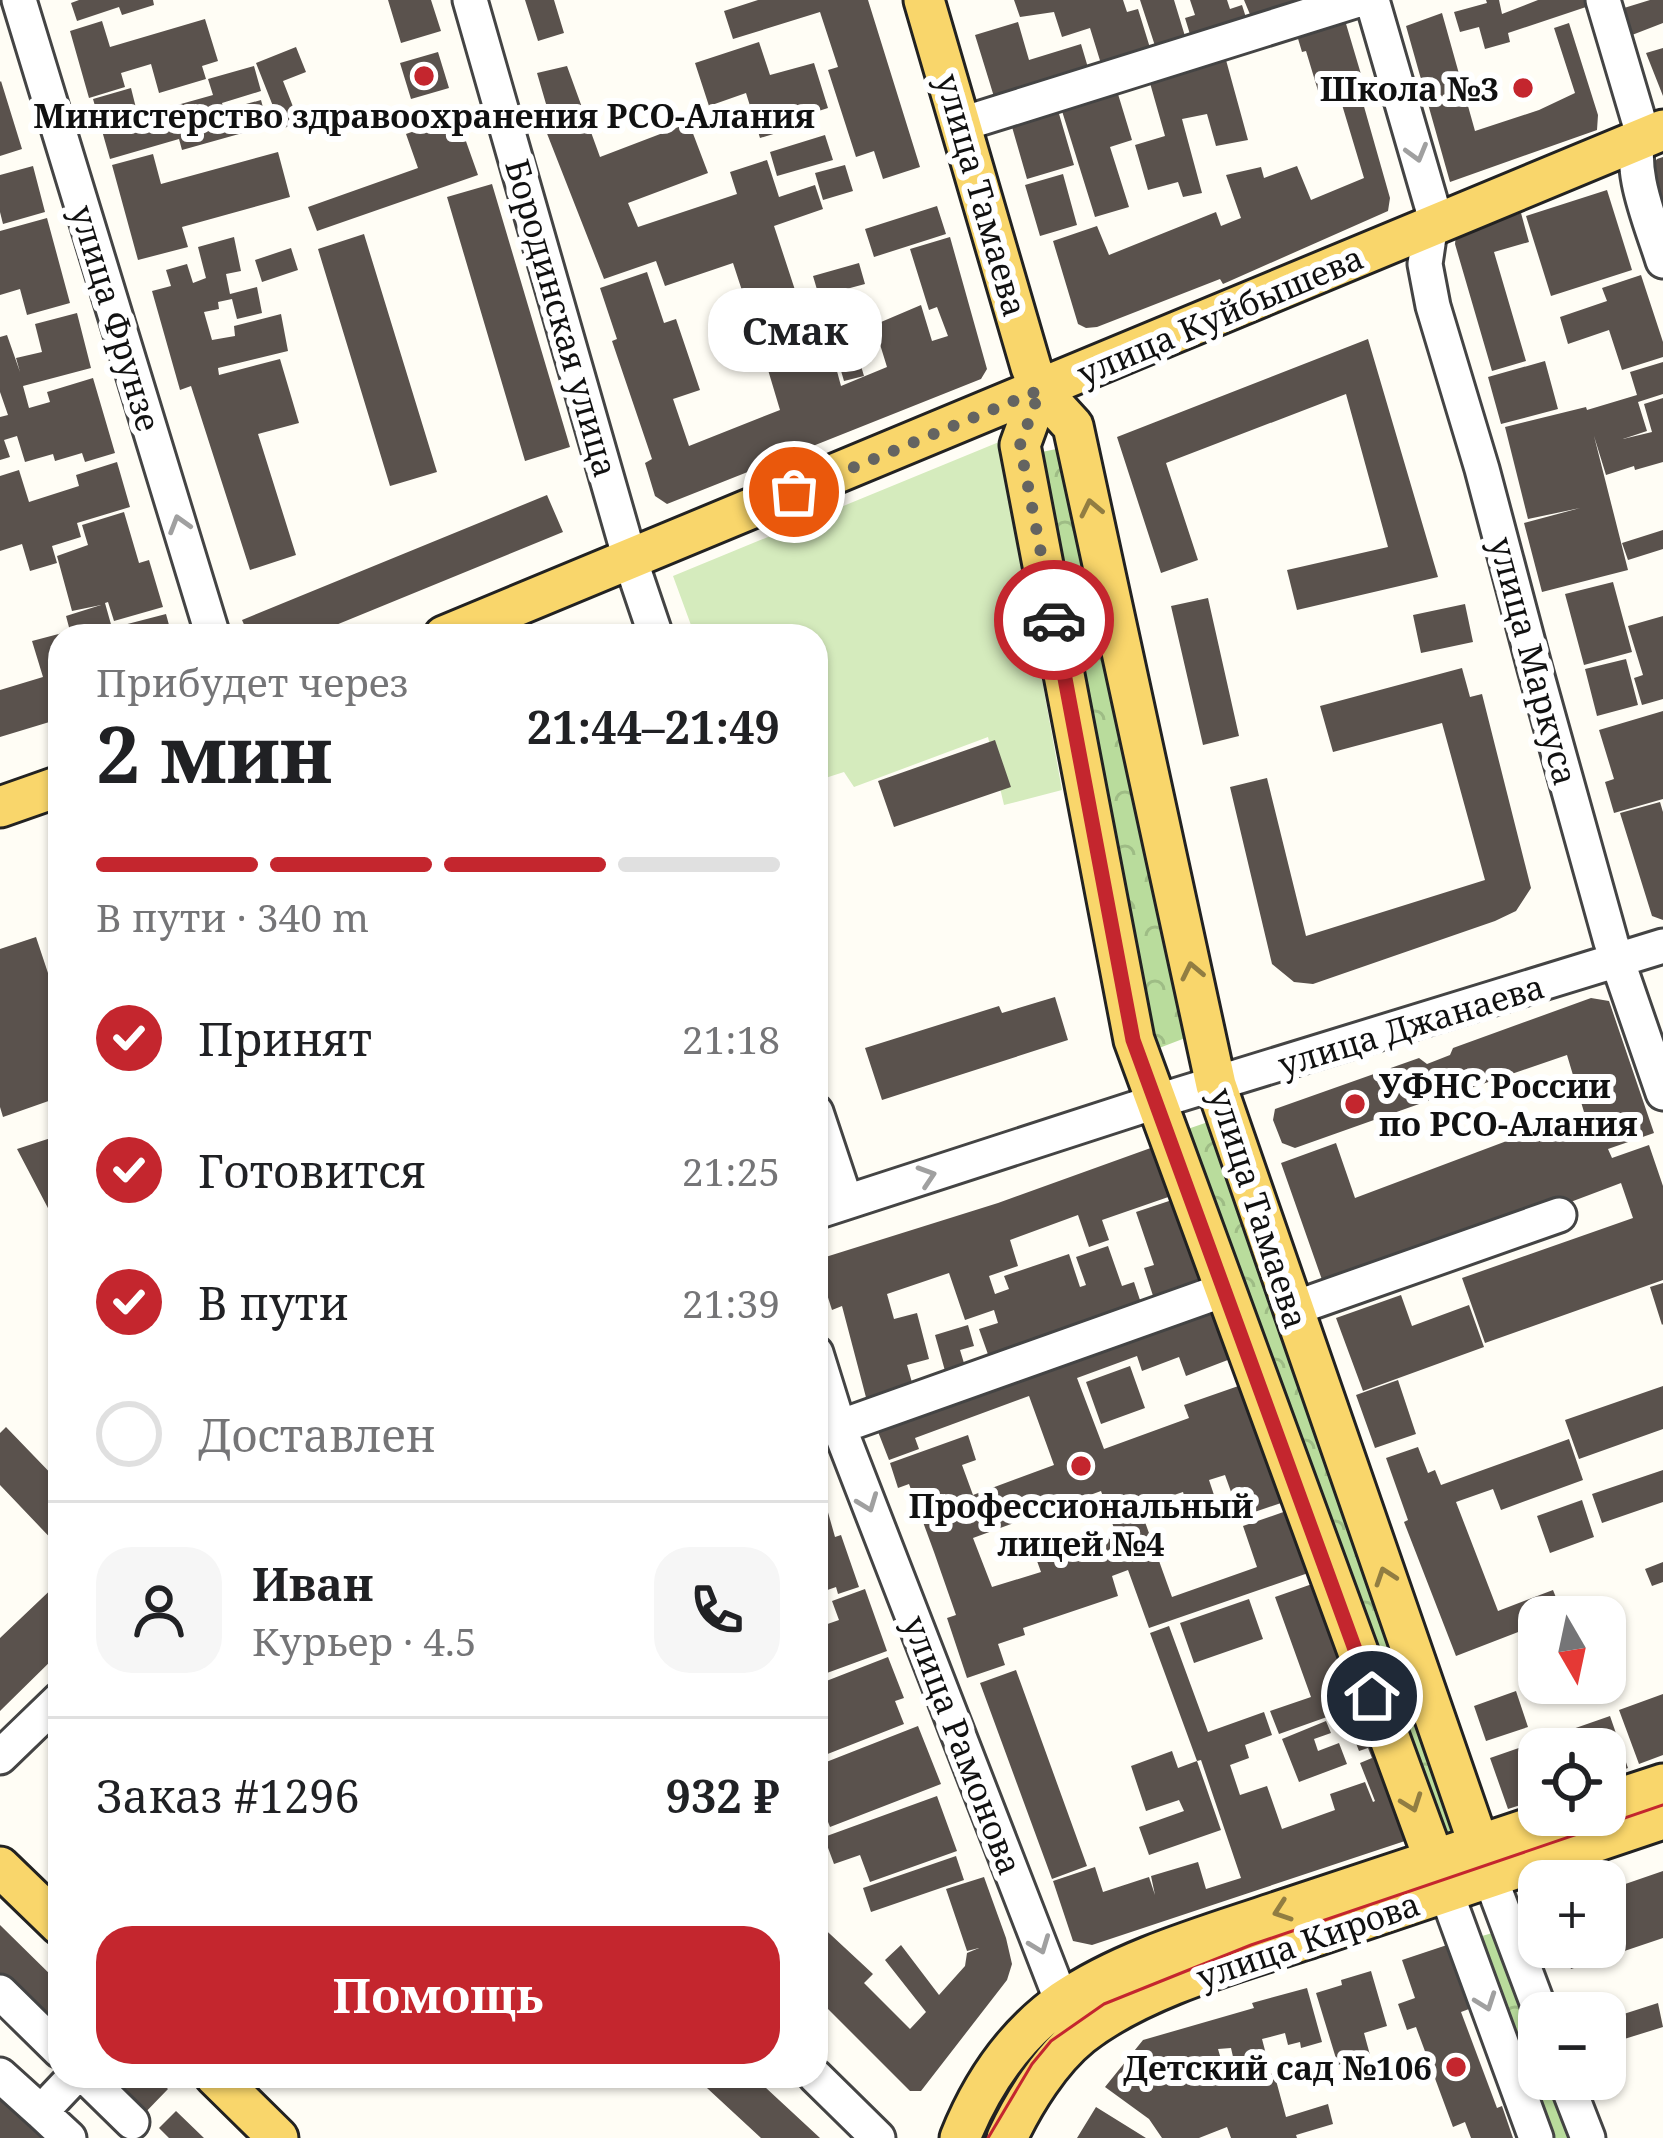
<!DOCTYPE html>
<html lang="ru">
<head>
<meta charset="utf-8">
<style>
	body { margin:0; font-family:"Noto Serif",serif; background:#f6f6f6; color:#202124; height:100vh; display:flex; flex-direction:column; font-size:45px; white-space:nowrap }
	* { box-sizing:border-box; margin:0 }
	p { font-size:39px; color:#757577 }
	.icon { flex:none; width:66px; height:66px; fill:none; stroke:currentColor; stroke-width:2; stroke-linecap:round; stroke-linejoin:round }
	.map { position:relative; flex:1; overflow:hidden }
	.details { position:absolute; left:48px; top:624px; width:780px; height:1464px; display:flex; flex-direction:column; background:#fff; border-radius:36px; box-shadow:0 3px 9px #0004 }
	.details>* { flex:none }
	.needle { width:78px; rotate:171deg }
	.fabs { position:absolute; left:1518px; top:1596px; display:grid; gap:24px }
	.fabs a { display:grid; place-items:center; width:108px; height:108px; border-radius:24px; background:#fff; box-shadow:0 3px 9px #0004; font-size:60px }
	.pin { position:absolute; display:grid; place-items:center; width:102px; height:102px; color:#fff; margin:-51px; border:6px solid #fff; border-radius:50%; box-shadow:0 3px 12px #0007 }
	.courier { position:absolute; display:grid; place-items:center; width:120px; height:120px; margin:-60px; border:9px solid #c4262e; border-radius:50%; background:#fff; color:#222; box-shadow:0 3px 15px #0007 }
	.bubble { position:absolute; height:84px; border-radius:36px; background:#fff; box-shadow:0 3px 9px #0004; font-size:39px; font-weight:700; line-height:84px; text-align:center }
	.headline em { font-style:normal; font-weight:700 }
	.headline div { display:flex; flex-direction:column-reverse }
	.headline { display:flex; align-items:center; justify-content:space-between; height:204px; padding:0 48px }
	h1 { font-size:78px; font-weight:700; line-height:90px }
	.bar { display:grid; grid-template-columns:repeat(4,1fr); gap:18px 12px; align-content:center; height:144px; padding:0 48px }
	.bar i { height:15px; border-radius:9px; background:#e0e0e0 }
	.bar .active { background:#c4262e }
	.bar p { grid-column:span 4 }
	.line { display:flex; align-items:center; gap:30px; padding:0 48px; border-top:3px solid #e0e0e0 }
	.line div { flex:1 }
	.round { display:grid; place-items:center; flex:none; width:126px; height:126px; border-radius:36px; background:#f6f6f6 }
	ol { padding:0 48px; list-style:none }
	li { display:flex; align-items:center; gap:36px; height:132px }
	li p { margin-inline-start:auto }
	li .icon { padding:12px; border-radius:50%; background:#c4262e; color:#fff; stroke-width:4 }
	li:last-child { color:#757577 }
	li i { width:66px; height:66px; border:6px solid #e0e0e0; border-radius:50% }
	.action { display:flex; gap:24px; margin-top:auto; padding:24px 48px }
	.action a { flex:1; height:138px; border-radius:36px; background:#c4262e; color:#fff; font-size:48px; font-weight:700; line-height:138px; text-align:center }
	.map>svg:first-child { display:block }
	.forest { fill:url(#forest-crowns) }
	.park { fill:#d5ebbd }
	.building { fill:#5a524d; fill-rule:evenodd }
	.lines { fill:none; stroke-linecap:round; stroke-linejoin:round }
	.minor-casing { stroke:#444; stroke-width:39 }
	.major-casing { stroke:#222; stroke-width:45 }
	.minor { stroke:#fff; stroke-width:33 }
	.major { stroke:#f9d66b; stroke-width:39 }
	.tram { stroke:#c4262e; stroke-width:3 }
	.oneway { stroke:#a0a0a0 }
	.oneway2 { stroke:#917d42 }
	.done { stroke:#646461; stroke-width:12; stroke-dasharray:0 21.6 }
	.route { stroke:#c4262e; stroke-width:15 }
	.poi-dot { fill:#c4262e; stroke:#fff; stroke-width:4.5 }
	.labels { text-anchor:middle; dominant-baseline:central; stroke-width:12; stroke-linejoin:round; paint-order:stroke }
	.poi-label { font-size:33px; font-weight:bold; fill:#111; stroke:#fff; text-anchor:end }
	.street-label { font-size:33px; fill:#111; stroke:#fff }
</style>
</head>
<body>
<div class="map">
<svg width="1663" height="2138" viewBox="0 0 1663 2138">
	<defs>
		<pattern id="forest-crowns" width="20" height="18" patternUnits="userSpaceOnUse" patternTransform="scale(3)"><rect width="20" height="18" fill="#b9dc9c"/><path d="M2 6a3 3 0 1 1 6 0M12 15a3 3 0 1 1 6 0" fill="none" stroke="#9ebc85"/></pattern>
	</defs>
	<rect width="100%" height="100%" fill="#fffdf5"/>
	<!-- forest -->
	<path class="forest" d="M1070,446L1193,1035L1154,1050L1028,455Z
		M1208,1122L1464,1827L1435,1838L1179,1132Z
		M1503,1930L1539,2027V2079H1558L1580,2138H1549L1475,1938Z"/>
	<!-- park -->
	<path class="park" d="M999,442L1062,790L1004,805L988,737L854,787L844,772L816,781V636H695L673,576Z"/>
	<!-- building -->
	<path class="building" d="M79,0H153L154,5L122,15L119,7L77,21L71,3Z
		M388,0H431L441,31L401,43Z
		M525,0H554L564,33L538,41Z
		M758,0H868L920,167L883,179L874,151L856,157L828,70L838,67L820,12L733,39L724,11Z
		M1014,0H1123L1127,12L1138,9L1151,51L1102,67L1090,28L1062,37L1054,12L1020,17Z
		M1140,0H1174L1188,46L1158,55Z
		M1190,0H1227L1230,9L1242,5L1249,27L1193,44L1185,18L1195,15Z
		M1244,0H1322L1254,24Z
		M1486,0H1499L1502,14L1538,0H1590L1592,5L1508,33L1510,42L1485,49L1479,27L1460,32L1454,12L1487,3Z
		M1650,0H1663V23L1632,35L1624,8Z
		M1442,13L1475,131L1539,110L1575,93L1554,28L1569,23L1598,115L1597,130L1450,182L1406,26Z
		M1344,17L1363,81L1319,94L1306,51L1302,52L1296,32Z
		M205,19L218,61L202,66L206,79L159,93L151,64L121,73L125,87L89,98L70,31L102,21L110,47Z
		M1018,22L1029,60L1081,44L1089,71L995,100L975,35Z
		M759,42L770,75L814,63L828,108L803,116L806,124L760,138L746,93L709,106L695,63Z
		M296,47L306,72L283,81L299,122L282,129L256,63Z
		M1663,48V96L1646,53Z
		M438,52L449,88L411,99L400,63Z
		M1226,60L1248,140L1216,146L1207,114L1182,119L1202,193L1183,197L1178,182L1148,190L1135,145L1165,136L1150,83Z
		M254,66L261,91L222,103L224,110L261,100L268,126L182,150L179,139L110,159L93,99L131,88L138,116L213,95L208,79Z
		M567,66L600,157L689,123L708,173L628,203L638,227L737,194L730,172L767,160L779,197L815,185L823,209L774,226L796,293L748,309L733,263L665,286L656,261L604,279L546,131L553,128L537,73Z
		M1,81L22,149L0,156V82Z
		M1359,89L1390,198L1388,211L1223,284L1220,279L1097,327L1086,328L1078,324L1053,241L1097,226L1109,255L1216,212L1221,226L1241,218L1226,175L1261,167L1264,178L1297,166L1311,200L1364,178L1340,98Z
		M1118,94L1132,140L1110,147L1129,207L1095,217L1062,111Z
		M1057,107L1074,165L1027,179L1010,120Z
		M457,116L478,175L317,231L308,207L418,168L406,134Z
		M825,135L833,160L777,176L770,152Z
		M278,152L290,197L182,227L188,247L138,260L112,165L153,154L161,184Z
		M1663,157V205H1662L1650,169L1657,159Z
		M845,165L853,191L823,200L815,173Z
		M33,166L45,212L3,224L0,212V175Z
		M1063,174L1077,225L1040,236L1025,185Z
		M492,184L570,447L525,461L447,197Z
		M1607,190L1632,270L1551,296L1526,216Z
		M937,206L946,234L874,257L865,229Z
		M1521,213L1529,242L1494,252L1526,361L1492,371L1455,244L1456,234Z
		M47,218L70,303L27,315L20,289L0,295V231Z
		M364,234L437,472L390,486L318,249Z
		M234,237L241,271L226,274L230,294L257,287L262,313L237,319L232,299L218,302L219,309L204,312L212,340L235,336L234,326L281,314L288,351L218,368L219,375L280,359L299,423L258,434L296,555L250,570L191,386L180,390L152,291L171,286L166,270L187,264L193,283L206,278L198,247Z
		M950,237L987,369L981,379L667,504L655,496L645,463L652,459L612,341L617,339L600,288L647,272L664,323L676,319L700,390L673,399L689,446L780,410L754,323L818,301L841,386L887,367L874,325L921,305L932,341L948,336L937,307L929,310L910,249Z
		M291,248L298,270L262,282L255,260Z
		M859,263L865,284L839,291L864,376L844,381L813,276Z
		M1641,275L1663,342V357L1622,370L1609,330L1568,344L1560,317L1607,301L1602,288Z
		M77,313L91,368L23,386L29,408L50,402L47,392L93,378L115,453L85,462L82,453L55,461L53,454L25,462L17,436L4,440L10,457L0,460V417L8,415L0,392V337L7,335L20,372L16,358L42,352L35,324Z
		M1368,339L1438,577L1297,610L1287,570L1388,547L1346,394L1166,463L1198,560L1161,573L1117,437Z
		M1545,361L1558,409L1501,424L1488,377Z
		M1663,362V394L1638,402L1647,431L1623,439L1652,432L1644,404L1663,398V462L1635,470L1634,466L1606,475L1594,436L1628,570L1542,592L1524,523L1580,508L1528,519L1505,427L1586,407L1587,410L1637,395L1630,372Z
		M117,462L130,507L77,523L81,537L52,546L57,563L30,571L22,544L0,551V476L19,470L29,502L79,486L76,475Z
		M547,495L563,532L309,636H249L242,620Z
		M124,512L139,563L149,560L163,607L114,621L108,602L105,603L112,628L166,614L172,636H60V728L56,720L0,737V690L43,677L32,641L70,631L66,616L101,605L72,611L57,556L88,545L82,525Z
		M1663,530V549L1628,560L1622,543Z
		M1613,582L1632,652L1584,665L1565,594Z
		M1208,598L1239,736L1203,745L1171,606Z
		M1465,604L1473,642L1421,653L1413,615Z
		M1663,616V699L1642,705L1634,678L1643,675L1628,626Z
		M1626,659L1638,705L1597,716L1585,669Z
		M1462,668L1470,697L1482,694L1531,888L1516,911L1495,921L1313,984L1294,982L1272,964L1230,787L1267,778L1306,936L1485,880L1442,723L1333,752L1320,706Z
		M1663,711V799L1614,813L1605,782L1614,779L1599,730Z
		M995,740L1011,787L894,827L878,781Z
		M1660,802L1663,812V920L1652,916L1620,813Z
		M36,937L60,1009V1097L3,1117L0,1107V949Z
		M1055,997L1068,1040L882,1100L865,1048L999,1006L1002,1013Z
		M1591,998L1609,1001L1654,1133L1608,1149L1612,1158L1649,1145L1663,1186V1280L1485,1343L1462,1278L1633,1218L1621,1183L1327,1294L1281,1163L1336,1143L1355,1198L1584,1112L1567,1055L1468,1089L1461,1082L1441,1089L1436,1098L1295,1148L1282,1143L1273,1120L1275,1109L1419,1058L1427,1064L1450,1055L1453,1048Z
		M60,1135V1231L17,1149Z
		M1159,1145L1177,1194L1102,1220L1109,1240L1089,1247L1078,1215L1010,1240L1018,1266L989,1276L995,1294L1009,1289L1004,1276L1069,1254L1080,1287L1086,1285L1076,1257L1108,1246L1122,1286L1134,1282L1142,1306L990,1360L979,1329L998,1323L994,1310L965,1320L949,1273L887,1294L894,1319L917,1313L929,1359L907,1365L915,1393L868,1405L842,1306L832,1310L816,1260L998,1203Z
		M1175,1199L1206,1287L1156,1305L1144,1268L1154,1265L1136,1212Z
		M1663,1283V1324L1662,1325L1650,1287Z
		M1401,1295L1412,1326L1469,1305L1484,1347L1363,1391L1336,1318Z
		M1212,1300L1233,1358L1186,1376L1179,1357L1142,1371L1137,1356L1077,1378L1104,1449L1189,1418L1184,1405L1247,1383L1287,1501L1240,1517L1225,1475L1209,1480L1215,1498L1188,1508L1183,1492L1159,1500L1165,1515L1145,1522L1172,1597L1257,1567L1243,1526L1292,1509L1314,1571L1149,1628L1128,1570L1112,1576L1118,1596L1023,1628L1025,1635L998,1644L1005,1665L967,1678L947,1618L956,1615L934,1552L909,1484L898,1488L890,1463L968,1435L976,1460L962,1465L973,1495L1054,1465L1029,1396L915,1438L919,1449L889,1460L875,1424ZM1101,1491L1116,1534L1037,1561L1041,1572L992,1587L973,1538Z
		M968,1325L974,1346L960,1350L967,1373L947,1378L935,1335Z
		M1130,1366L1145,1408L1101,1424L1086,1382Z
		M1398,1380L1416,1434L1375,1448L1356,1395Z
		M1663,1386V1429L1579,1459L1565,1420Z
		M6,1427L60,1483V1548L0,1485V1433Z
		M1569,1439L1583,1480L1501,1510L1493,1489L1456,1502L1498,1611L1553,1590L1563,1615L1539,1617V1624L1456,1656L1404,1522L1408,1520L1386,1458L1418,1447L1428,1473L1435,1470L1441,1485Z
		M816,1470L835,1537L841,1535L859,1587L838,1594L836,1587L816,1594V1564L820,1563L816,1553Z
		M1663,1470V1502L1602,1523L1592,1494Z
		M1582,1500L1594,1537L1550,1553L1537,1516Z
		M1663,1562V1582L1652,1586L1645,1569Z
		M60,1581V1652L0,1711V1638Z
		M1315,1583L1358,1706L1279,1734L1270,1711L1311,1697L1275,1597Z
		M865,1589L887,1651L816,1677V1628L839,1620L832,1601Z
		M1249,1599L1263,1639L1194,1663L1180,1623Z
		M1169,1626L1208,1732L1264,1712L1272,1735L1245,1745L1249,1758L1230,1765L1240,1795L1267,1786L1282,1829L1335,1810L1330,1794L1365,1782L1373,1802L1375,1801L1360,1763L1372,1758L1368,1748L1359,1751L1352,1733L1371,1726L1411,1839L1092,1945L1073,1941L1053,1881L1095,1867L1103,1892L1149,1877L1155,1895L1151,1876L1198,1862L1206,1889L1241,1878L1201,1760L1197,1761L1221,1830L1149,1855L1139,1827L1184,1811L1179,1800L1146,1811L1131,1766L1172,1751L1178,1768L1197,1761L1150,1633Z
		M888,1657L904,1698L895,1701L904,1724L825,1755L816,1732V1685Z
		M1016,1670L1087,1866L1052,1879L980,1683Z
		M1561,1683H1599L1566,1696Z
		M1516,1691L1528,1727L1486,1741L1474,1706Z
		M1663,1694V1755L1639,1764L1619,1710Z
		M1610,1716L1628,1768L1605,1776V1749H1539V1799L1508,1809L1490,1758Z
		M1326,1721L1331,1733L1314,1739L1318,1751L1339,1743L1347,1764L1299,1782L1282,1739Z
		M918,1726L941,1784L830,1827L816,1791V1766Z
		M937,1796L957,1851L870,1882L860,1855L834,1864L824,1837Z
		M956,1856L964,1880L871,1912L863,1888Z
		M1663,1871V1938L1571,1969L1563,1947H1605V1891Z
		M984,1877L1006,1938L1012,1964L1007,1980L921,2091H910L816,1997V1921L873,1974L864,1983L910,2029L926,2012L885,1960L901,1945L939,1995L965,1966L967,1953L979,1948L967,1951L946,1889Z
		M0,1925L60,1984V2042L0,1983Z
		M1447,1945L1469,2009L1461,2012L1497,2108L1502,2106L1513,2138H1471L1465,2122L1453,2127L1416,2027L1407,2030L1398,2004L1415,1998L1402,1960Z
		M1371,1971L1387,2026L1364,2033L1370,2055L1338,2065L1316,1993L1342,1985L1341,1980Z
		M1307,1988L1322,2042L1301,2048L1300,2042L1288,2045L1285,2033L1262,2039L1268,2062L1236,2070L1231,2048L1218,2049L1229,2086L1274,2073L1286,2117L1328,2104L1333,2124L1296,2135L1297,2138H1231L1227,2127L1199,2138H1162L1149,2119L1105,2087L1143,2040L1254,2008L1252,2003Z
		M1658,2003L1663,2027L1605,2045V2020Z
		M95,2076H155L168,2089L139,2119Z
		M694,2076H753L820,2138H761Z
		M0,2091L30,2118L25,2122L42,2138H0Z
		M1096,2107L1146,2138H1077Z
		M176,2111L204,2138H169L159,2128Z"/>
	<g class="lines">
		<defs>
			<path id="minor" d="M19,0L213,636
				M470,0L630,559L656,636
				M1372,0L1433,210L1425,264L1433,306L1482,469L1535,669L1611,942L1663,1093
				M1603,0L1641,128C1626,168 1651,222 1663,261
				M962,124L1358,0
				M816,1112L846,1202
				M816,1212L1155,1102L1663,946
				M1292,1309L1559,1215
				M816,1353L839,1427L1062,2002
				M839,1427L1224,1290
				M0,1757L60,1699
				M1490,1877L1541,2013
				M1446,1892L1536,2138
				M0,1992L60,2051
				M0,2075L41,2112L75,2076
				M85,2076L132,2122
				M815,2076L878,2138
				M1565,2079L1588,2138
				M41,2112L69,2138"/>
			<path id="major" d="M924,0L1031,367L1040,390L1073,426L1216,1085L1490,1877
				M1040,390L1020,445L1134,1040L1446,1892
				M444,636L1663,130
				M0,807L60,786
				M1605,1803L1663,1784
				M0,1867L60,1925
				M215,2076L278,2138
				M960,2138C982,2083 1015,2035 1063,2001C1122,1960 1206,1936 1274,1913C1372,1880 1471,1848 1569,1815
				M1007,2138C1024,2102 1050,2060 1081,2035C1144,1986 1241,1961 1316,1936C1432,1897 1547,1858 1663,1819"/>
		</defs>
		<!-- minor casing -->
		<use href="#minor" class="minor-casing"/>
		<!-- major casing -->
		<use href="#major" class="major-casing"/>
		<!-- minor -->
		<use href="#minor" class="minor"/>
		<!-- major -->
		<use href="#major" class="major"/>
		<!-- tram -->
		<path class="tram" d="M988,2138L1032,2064L1051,2041L1104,2004L1251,1945L1663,1805"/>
	</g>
	<!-- one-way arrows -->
	<defs><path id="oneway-chevron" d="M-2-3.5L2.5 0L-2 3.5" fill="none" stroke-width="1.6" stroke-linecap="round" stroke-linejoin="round" transform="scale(3)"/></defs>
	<g class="oneway">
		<use href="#oneway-chevron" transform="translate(1417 153) rotate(74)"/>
		<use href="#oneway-chevron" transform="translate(179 524) rotate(-107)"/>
		<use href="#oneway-chevron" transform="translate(927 1176) rotate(-18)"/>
		<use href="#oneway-chevron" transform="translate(868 1503) rotate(69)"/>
		<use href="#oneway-chevron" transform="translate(1040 1945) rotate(69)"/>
		<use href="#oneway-chevron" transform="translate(1486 2002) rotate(70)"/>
	</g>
	<g class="oneway2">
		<use href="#oneway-chevron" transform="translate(1091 508) rotate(-102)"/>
		<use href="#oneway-chevron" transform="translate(1192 971) rotate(-102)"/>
		<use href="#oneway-chevron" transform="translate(1385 1576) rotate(-109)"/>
		<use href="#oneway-chevron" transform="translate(1412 1803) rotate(70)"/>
		<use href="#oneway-chevron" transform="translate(1282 1911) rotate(161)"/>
	</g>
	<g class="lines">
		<!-- done -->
		<path class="done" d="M794,492L1040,390L1020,445L1054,620"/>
		<!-- route -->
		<path class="route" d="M1054,620L1133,1040L1372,1696"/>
	</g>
	<!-- markers -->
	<g class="poi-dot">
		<circle cx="424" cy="76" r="12"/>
		<circle cx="1523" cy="88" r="12"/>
		<circle cx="1355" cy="1104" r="12"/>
		<circle cx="1081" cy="1466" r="12"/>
		<circle cx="1456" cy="2067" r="12"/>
	</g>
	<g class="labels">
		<!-- poi labels -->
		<g class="poi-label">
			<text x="1499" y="88">Школа №3</text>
			<text x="424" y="115" text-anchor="middle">Министерство здравоохранения РСО-Алания</text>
			<text x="1379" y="1085" text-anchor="start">УФНС России<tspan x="1379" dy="38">по РСО-Алания</tspan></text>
			<text x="1081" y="1505" text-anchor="middle">Профессиональный<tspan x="1081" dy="38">лицей №4</tspan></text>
			<text x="1432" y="2067">Детский сад №106</text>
		</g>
		<!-- street labels -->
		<g class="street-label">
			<text transform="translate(982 195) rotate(74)">улица Тамаева</text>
			<text transform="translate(1220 315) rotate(-23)">улица Куйбышева</text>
			<text transform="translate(116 318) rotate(73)">улица Фрунзе</text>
			<text transform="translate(562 318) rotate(74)">Бородинская улица</text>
			<text transform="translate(1534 661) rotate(75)">улица Маркуса</text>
			<text transform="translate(1411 1025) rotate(-17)">улица Джанаева</text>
			<text transform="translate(1259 1208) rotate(72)">улица Тамаева</text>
			<text transform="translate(963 1745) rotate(69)">улица Рамонова</text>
			<text transform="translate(1308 1940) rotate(-19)">улица Кирова</text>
		</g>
	</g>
</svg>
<div class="fabs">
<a><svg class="needle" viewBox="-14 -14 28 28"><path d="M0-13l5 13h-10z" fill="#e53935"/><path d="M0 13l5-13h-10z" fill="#757577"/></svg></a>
<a><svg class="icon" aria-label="locate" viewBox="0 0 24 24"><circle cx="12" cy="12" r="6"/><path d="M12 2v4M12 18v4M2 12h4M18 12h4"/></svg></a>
<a>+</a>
<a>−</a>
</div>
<div class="pin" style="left:794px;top:492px;background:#ea580c"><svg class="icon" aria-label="bag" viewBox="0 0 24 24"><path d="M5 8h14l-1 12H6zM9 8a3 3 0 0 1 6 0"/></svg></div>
<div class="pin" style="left:1372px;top:1696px;background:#1f2937"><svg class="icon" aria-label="home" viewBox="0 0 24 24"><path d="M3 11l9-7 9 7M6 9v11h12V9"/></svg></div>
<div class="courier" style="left:1054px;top:620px"><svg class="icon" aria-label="car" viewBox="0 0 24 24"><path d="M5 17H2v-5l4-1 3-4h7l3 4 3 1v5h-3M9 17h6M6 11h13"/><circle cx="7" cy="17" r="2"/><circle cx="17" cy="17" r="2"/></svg></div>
<div class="bubble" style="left:708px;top:288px;width:174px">Смак</div>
<section class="details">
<div class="headline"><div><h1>2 мин</h1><p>Прибудет через</p></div><em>21:44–21:49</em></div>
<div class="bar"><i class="active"></i><i class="active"></i><i class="active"></i><i></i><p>В пути · 340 m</p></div>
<ol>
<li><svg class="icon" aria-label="check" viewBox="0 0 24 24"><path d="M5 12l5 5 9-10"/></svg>Принят<p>21:18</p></li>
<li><svg class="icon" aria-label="check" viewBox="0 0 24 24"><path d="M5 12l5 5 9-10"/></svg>Готовится<p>21:25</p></li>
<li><svg class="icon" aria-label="check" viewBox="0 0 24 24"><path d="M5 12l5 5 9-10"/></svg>В пути<p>21:39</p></li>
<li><i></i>Доставлен</li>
</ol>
<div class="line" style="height:216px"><a class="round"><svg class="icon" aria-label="person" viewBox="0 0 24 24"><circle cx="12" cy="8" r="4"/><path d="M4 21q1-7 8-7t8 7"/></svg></a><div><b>Иван</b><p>Курьер · 4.5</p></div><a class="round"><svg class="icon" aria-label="phone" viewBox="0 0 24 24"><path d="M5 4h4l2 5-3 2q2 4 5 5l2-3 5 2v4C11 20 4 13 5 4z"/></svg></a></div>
<div class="line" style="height:156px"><div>Заказ #1296</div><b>932 ₽</b></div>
<div class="action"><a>Помощь</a></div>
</section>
</div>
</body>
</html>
